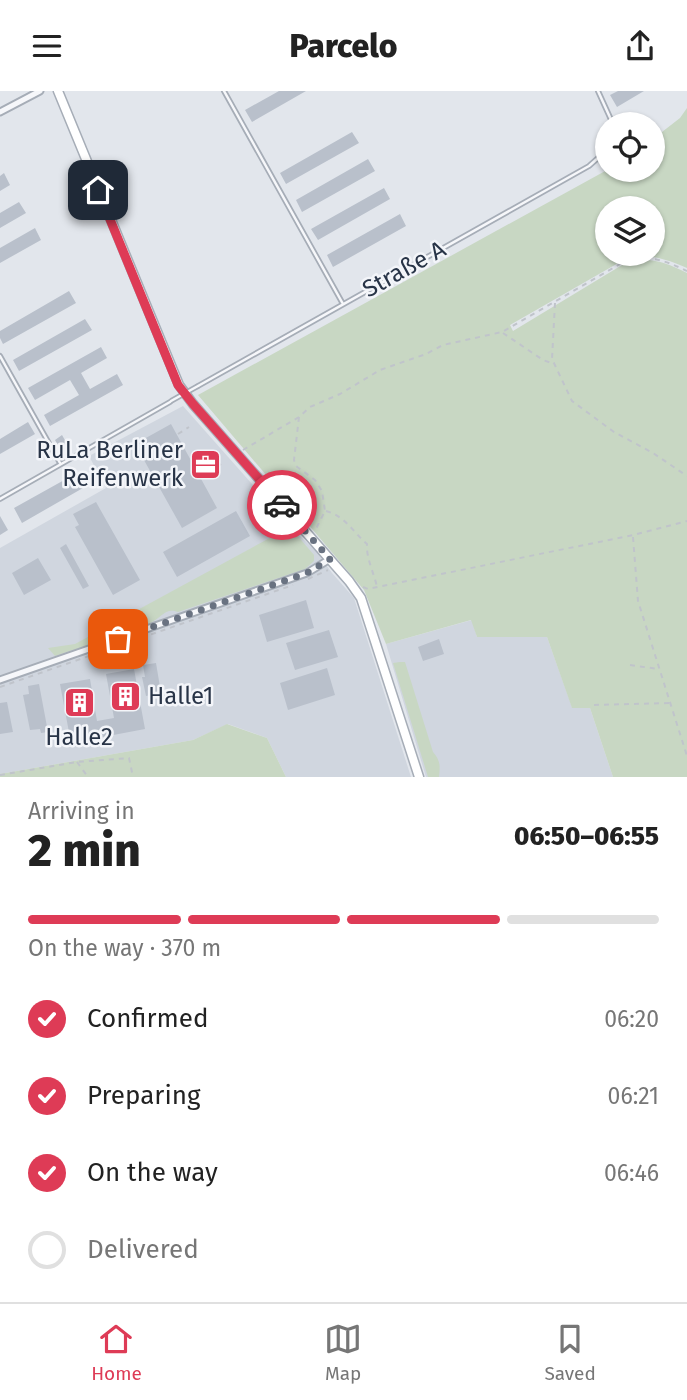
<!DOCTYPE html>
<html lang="en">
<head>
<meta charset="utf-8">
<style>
	body { margin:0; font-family:"Fira Sans",sans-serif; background:#f6f6f6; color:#222; height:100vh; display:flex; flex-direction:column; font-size:26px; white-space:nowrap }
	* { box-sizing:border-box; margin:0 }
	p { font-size:23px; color:#767676 }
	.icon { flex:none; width:38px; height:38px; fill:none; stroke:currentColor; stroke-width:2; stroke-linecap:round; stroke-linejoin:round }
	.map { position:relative; height:686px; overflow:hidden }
	.drawer { display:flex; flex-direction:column; background:#fff; flex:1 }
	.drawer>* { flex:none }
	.fabs { position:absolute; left:595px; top:21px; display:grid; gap:14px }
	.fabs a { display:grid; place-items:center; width:70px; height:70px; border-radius:50%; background:#fff; box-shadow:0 2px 5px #0004; font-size:35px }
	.pin { position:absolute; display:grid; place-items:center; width:60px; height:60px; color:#fff; margin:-30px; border-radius:14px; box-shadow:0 4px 10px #0006 }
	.courier { position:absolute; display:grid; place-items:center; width:70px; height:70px; margin:-35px; border:5px solid #de3b56; border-radius:50%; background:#fff; color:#222; box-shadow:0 2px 9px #0007 }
	.overview em { font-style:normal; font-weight:800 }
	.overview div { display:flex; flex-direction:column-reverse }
	.overview { display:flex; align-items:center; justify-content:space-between; height:119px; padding:0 28px }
	h1 { font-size:46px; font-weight:800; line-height:52px }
	.bar { display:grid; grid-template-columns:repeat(4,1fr); gap:10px 7px; align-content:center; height:84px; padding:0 28px }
	.bar i { height:9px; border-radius:5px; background:#e0e0e0 }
	.bar .on { background:#de3b56 }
	.bar p { grid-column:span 4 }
	ol { padding:0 28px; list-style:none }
	li { display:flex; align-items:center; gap:21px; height:77px }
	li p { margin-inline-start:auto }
	li .icon { padding:7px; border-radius:50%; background:#de3b56; color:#fff; stroke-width:4 }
	li:last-child { color:#767676 }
	li i { width:38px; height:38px; border:4px solid #e0e0e0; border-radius:50% }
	header { display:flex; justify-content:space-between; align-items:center; height:91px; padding:0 28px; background:#fff; font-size:32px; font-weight:800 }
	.menu { display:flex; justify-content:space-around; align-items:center; height:98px; border-top:2px solid #e0e0e0; background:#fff; font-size:19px; color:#767676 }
	.menu a { display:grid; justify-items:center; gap:4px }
	.menu .on { color:#de3b56 }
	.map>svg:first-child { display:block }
	.built { fill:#d0d6df }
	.green { fill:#c8d7c3; fill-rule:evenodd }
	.building { fill:#b9c0cb }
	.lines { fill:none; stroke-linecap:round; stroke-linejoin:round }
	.lane-casing { stroke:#a6adb7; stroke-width:6 }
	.street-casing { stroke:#a6adb7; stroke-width:9 }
	.secondary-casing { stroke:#a6adb7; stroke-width:11 }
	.path { stroke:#c0c4cb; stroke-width:2; stroke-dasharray:5 5; stroke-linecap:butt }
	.lane { stroke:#f6f7fa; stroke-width:2.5 }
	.street { stroke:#f6f7fa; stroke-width:5 }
	.secondary { stroke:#fff; stroke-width:8 }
	.lane-bridge-casing { stroke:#a6adb7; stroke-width:6; stroke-linecap:butt }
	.lane-bridge { stroke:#f6f7fa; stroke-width:2.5 }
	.done { stroke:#697281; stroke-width:7; stroke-dasharray:0 12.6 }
	.route { stroke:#de3b56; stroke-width:9 }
	.labels { text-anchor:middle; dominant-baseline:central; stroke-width:5; stroke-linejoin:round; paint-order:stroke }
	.street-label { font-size:24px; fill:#283447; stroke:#f3f5f9 }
	.poi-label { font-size:24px; fill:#283447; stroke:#f3f5f9; text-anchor:end }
</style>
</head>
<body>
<header><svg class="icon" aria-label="menu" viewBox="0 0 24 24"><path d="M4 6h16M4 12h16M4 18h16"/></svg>Parcelo<svg class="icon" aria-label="share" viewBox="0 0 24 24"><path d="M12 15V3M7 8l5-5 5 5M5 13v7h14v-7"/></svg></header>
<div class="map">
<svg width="687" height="686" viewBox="0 0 687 686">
	<rect width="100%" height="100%" fill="#e2e6ec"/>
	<!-- built -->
	<path class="built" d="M183,315L290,436L317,461L332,482L354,507L411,686H286L267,647L228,633L193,649L0,683V457L106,397L89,365Z
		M472,529L477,546H547L572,616L590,617L613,686H426L386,553Z"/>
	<!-- green -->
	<path class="green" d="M687,17V177C666,168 651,163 627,167L510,234L513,240L627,171C653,166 664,171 687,182V686H613L590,617H572L547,546H477L471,529L386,553L364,499L198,304L607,79H653V48L680,27ZM607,117H653V163H607Z
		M290,436L314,464V470L305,478L178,521C165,516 162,527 150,532C120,546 86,554 55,565L48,557L75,553Z
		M400,571H405L433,661C441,670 440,676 439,686H428L393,572Z
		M227,633L267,647L286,686H0V683L193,649Z"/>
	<!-- building -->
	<path class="building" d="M279,0H306L252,31L245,19Z
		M618,0H644L617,16L610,4Z
		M352,41L359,52L286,93L280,82Z
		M368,68L375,80L302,121L296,109Z
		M4,82L10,94L0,100V85Z
		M384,97L390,108L318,149L311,138Z
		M19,111L26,122L0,137V122Z
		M400,123L406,135L333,176L327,164Z
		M35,137L41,149L0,172V157Z
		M69,200L76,212L3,253L0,247V240Z
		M85,228L92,239L19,280L13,269Z
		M101,256L107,267L81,282L90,298L117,283L123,294L50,335L44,324L79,304L70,289L35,309L28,297Z
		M28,331L35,343L0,363V348Z
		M171,333L217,417L182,437L135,353Z
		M62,344L70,358L62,362L55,349Z
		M206,360L217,380L206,386L195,366Z
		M75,383L83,397L22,432L14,417Z
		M96,411L140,489L113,504L75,436L79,434L73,423Z
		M236,420L250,445L177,486L163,461Z
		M0,425L8,439L0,444Z
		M66,453L89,495L83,498L60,457Z
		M38,467L51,489L24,504L12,482Z
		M306,509L314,537L267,551L259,524Z
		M329,539L338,566L295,579L286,552Z
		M439,548L444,563L423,570L418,556Z
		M156,572L161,602L146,605L142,586H145L143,574Z
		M327,577L335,604L288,619L280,592Z
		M134,578L145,638L71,652L60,593L90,588L97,630L114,627L106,583Z
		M39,593L48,641L41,642L40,638L30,639L23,604L29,603L28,595Z
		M7,611L13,641L0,643V612Z"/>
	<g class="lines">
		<defs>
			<path id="lane" d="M224,0L343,213
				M598,0L613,33
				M0,265L60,372
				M198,295L589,75L607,59
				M0,408L170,311"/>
			<path id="street" d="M0,21L40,0
				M0,589L307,482L330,468"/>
			<path id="secondary" d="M58,0L179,294L193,313L349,490L361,507L419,686"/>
		</defs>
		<!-- lane casing -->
		<use href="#lane" class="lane-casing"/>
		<!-- street casing -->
		<use href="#street" class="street-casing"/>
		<!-- secondary casing -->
		<use href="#secondary" class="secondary-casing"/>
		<!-- path -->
		<path class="path" d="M555,212L552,268L572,310L614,341L653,362L687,385
			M503,242L543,269L554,273
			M299,326L294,369L296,375L315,389L322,400L325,420L315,440
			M178,343L189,336
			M243,359L299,326L310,316L340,303L380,279L426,263L443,254L502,241L627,169C651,164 666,170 687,180
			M217,376L221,373
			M326,420C345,425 353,441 367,453C366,467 374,482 377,496
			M633,446L638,510L687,665
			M308,488L328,479
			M363,496L368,498L633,444L687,430
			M630,574L658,578
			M0,596L293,494
			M594,614L669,612
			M77,671L88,686
			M0,684L77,671L129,667L133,686"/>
		<!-- lane -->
		<use href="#lane" class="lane"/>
		<!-- street -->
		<use href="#street" class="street"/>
		<!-- secondary -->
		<use href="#secondary" class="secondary"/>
		<defs>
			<path id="lane-bridge" d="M171,310L198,295"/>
		</defs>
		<!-- lane-bridge casing -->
		<use href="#lane-bridge" class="lane-bridge-casing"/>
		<!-- lane-bridge -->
		<use href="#lane-bridge" class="lane-bridge"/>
	</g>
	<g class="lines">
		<!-- done -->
		<path class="done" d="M118,548L307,482L330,468L282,414"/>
		<!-- route -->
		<path class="route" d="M98,99L178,294L193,313L282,414"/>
	</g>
	<!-- icons -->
	<defs>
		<symbol id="office-square" viewBox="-11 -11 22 22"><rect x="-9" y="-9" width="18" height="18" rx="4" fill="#de3b56" stroke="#f3f5f9"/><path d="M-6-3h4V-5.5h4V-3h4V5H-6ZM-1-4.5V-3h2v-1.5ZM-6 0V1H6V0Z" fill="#fff"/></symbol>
		<symbol id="building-square" viewBox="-11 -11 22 22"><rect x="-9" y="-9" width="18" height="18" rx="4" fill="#de3b56" stroke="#f3f5f9"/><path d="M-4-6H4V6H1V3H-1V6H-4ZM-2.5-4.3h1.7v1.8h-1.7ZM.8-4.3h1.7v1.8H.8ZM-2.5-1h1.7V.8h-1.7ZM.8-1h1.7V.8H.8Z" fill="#fff"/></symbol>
	</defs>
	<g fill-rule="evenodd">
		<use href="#office-square" x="188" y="356" width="35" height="35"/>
		<use href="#building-square" x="108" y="588" width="35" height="35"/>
		<use href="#building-square" x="62" y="594" width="35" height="35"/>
	</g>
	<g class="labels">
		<!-- street labels -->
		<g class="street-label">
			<text transform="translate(404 178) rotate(-29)">Straße A</text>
		</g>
		<!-- poi labels -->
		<g class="poi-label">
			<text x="183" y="359">RuLa Berliner<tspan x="183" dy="28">Reifenwerk</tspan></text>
			<text x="148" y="605" text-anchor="start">Halle1</text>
			<text x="79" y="646" text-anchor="middle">Halle2</text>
		</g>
	</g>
</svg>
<div class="fabs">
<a><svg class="icon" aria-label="locate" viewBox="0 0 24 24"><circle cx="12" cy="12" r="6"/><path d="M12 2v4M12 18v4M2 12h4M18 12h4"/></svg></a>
<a><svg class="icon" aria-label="layers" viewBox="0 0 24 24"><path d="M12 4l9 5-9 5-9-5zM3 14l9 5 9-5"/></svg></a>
</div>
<div class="pin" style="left:118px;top:548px;background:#ea580c"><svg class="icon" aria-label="bag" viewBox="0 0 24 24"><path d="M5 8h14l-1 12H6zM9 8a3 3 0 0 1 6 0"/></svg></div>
<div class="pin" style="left:98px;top:99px;background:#1f2937"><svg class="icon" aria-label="home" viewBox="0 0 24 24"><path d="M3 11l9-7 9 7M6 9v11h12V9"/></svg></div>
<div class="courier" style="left:282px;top:414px"><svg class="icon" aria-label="car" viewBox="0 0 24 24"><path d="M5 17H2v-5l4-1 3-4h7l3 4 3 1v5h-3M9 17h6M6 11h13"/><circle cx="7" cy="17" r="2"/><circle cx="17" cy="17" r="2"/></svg></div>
</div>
<section class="drawer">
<div class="overview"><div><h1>2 min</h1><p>Arriving in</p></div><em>06:50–06:55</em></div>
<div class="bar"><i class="on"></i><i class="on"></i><i class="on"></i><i></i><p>On the way · 370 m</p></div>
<ol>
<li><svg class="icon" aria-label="check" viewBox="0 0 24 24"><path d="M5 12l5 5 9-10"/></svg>Confirmed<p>06:20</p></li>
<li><svg class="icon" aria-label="check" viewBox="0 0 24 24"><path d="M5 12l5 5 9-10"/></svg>Preparing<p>06:21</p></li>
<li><svg class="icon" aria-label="check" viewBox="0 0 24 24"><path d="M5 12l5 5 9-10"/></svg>On the way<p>06:46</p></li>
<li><i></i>Delivered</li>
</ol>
</section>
<nav class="menu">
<a class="on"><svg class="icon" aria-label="home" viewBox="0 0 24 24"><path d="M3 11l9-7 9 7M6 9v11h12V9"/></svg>Home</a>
<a><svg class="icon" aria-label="map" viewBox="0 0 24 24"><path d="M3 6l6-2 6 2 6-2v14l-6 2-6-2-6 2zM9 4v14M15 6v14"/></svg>Map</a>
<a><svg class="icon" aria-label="saved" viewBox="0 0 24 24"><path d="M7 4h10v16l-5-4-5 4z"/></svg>Saved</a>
</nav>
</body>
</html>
